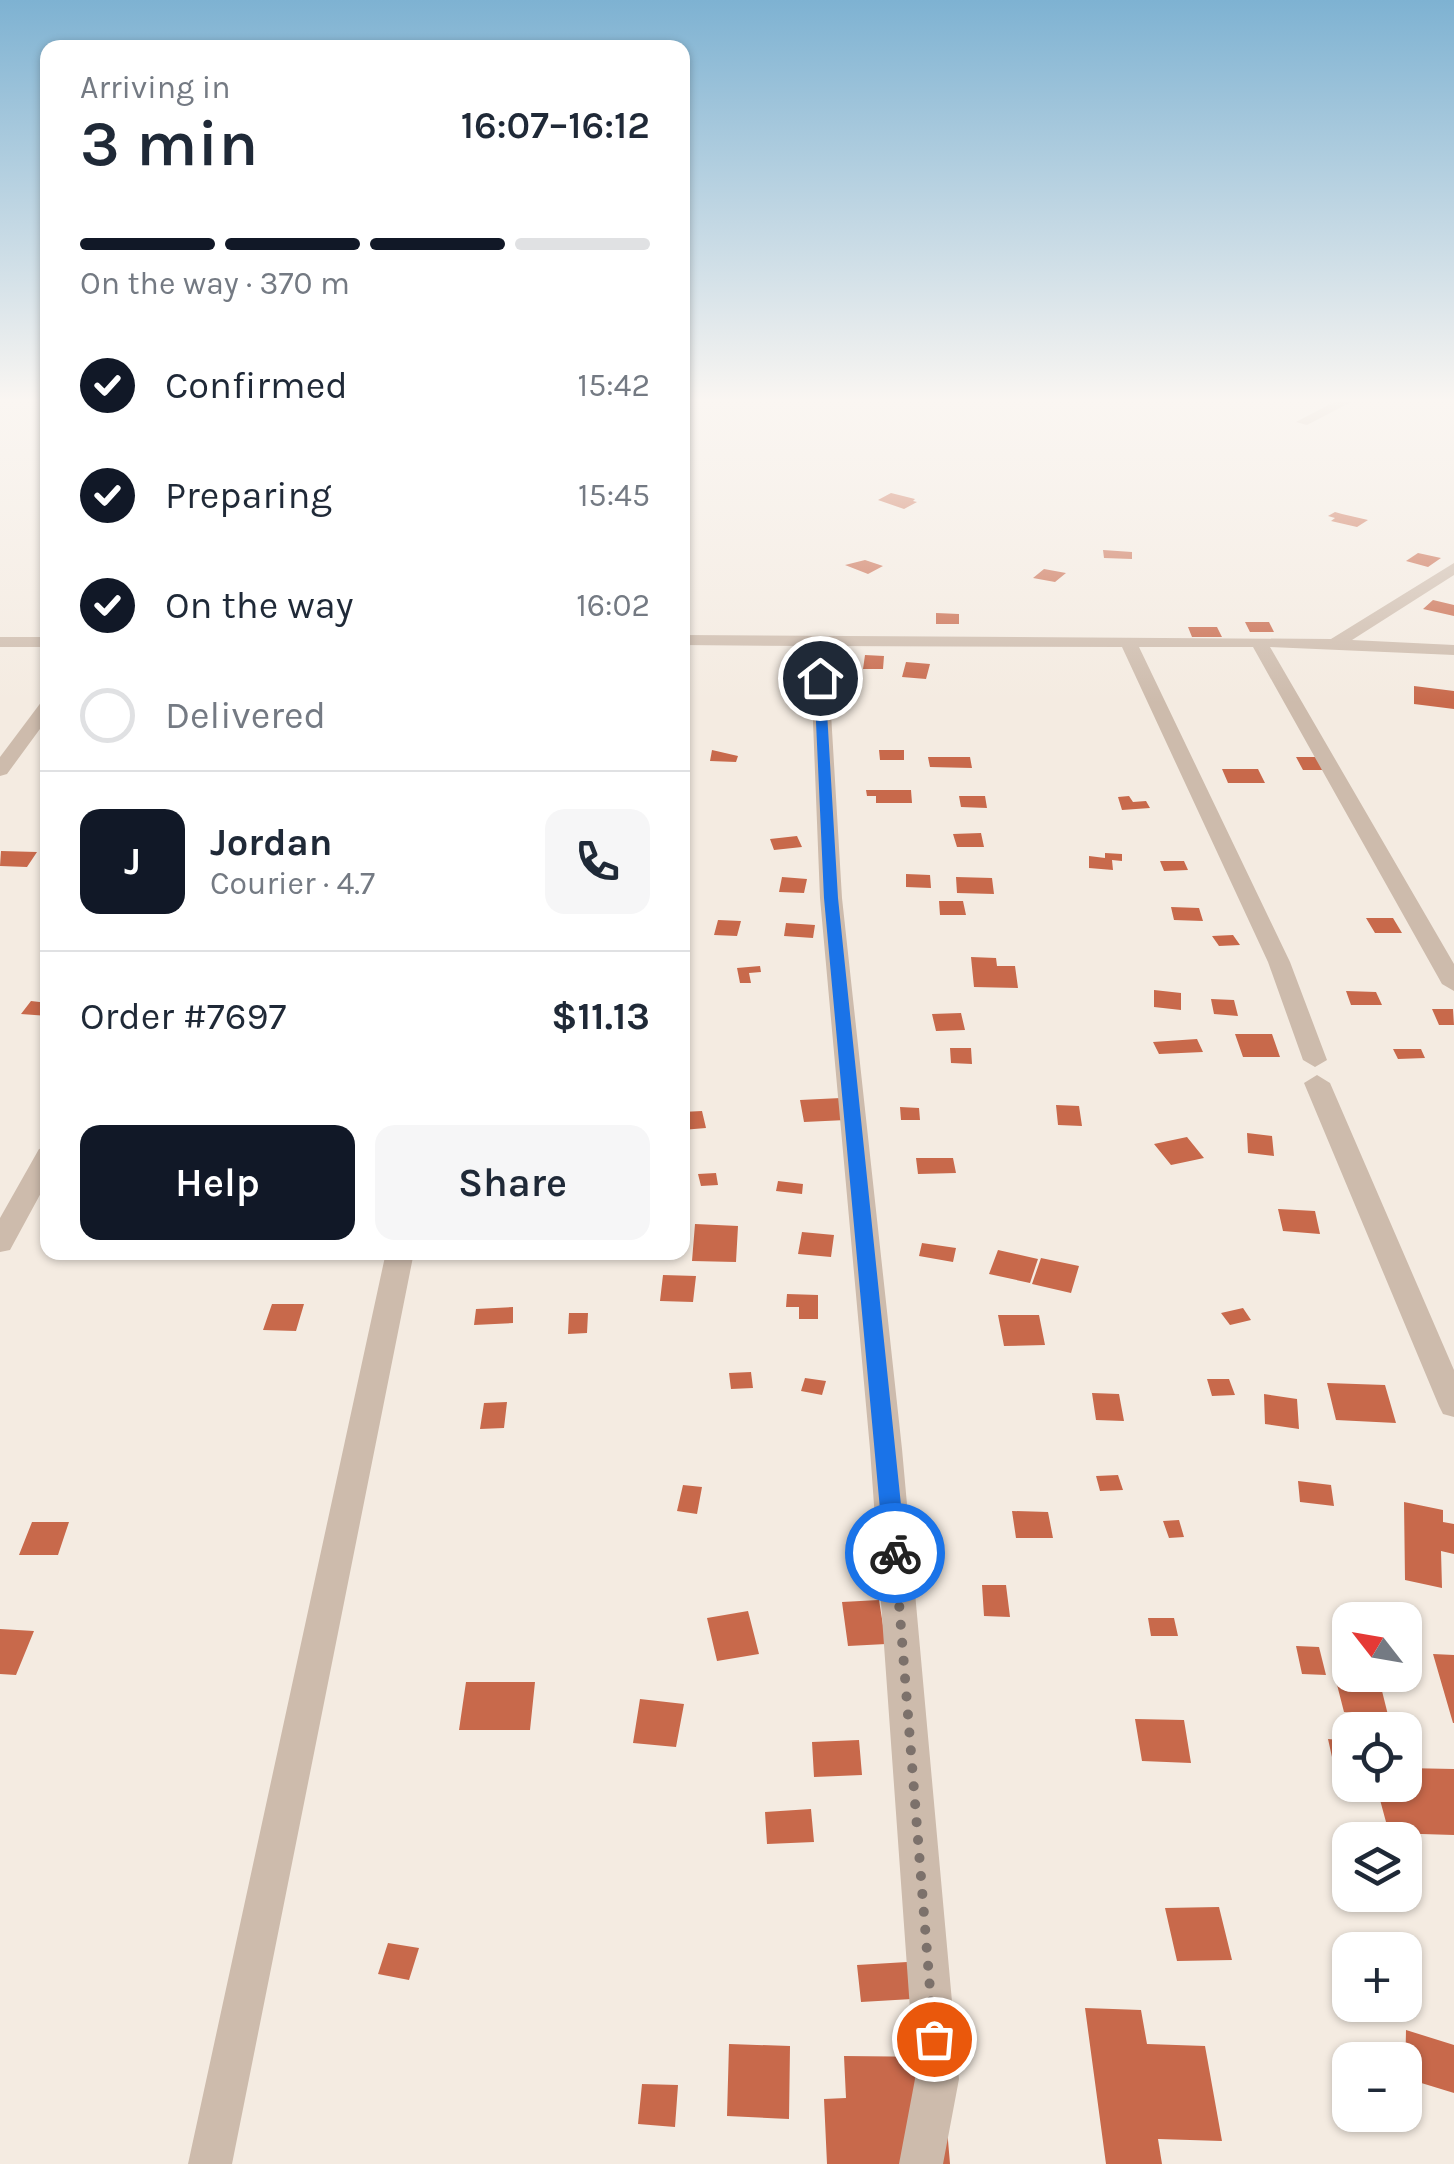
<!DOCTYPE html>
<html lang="en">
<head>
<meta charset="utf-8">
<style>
	body { margin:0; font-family:Karla,sans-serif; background:#f6f6f7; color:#1f2937; height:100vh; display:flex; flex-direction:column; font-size:38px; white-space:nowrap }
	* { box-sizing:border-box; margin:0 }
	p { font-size:32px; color:#747a83 }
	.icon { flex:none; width:55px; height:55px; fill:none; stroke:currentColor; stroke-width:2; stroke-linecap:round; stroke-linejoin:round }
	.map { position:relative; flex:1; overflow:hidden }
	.side { position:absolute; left:40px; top:40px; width:650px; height:1220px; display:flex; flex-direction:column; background:#fff; border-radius:20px; box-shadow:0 2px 8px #0004 }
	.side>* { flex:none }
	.needle { width:65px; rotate:301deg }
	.controls { position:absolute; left:1332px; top:1602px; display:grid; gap:20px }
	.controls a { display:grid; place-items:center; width:90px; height:90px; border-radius:20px; background:#fff; box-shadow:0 2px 8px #0004; font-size:50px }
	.pin { position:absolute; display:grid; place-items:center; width:85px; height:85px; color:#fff; margin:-42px; border:5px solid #fff; border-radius:50%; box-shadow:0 2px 10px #0007 }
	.courier { position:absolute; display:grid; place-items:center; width:100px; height:100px; margin:-50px; border:8px solid #1a73e8; border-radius:50%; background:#fff; color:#222; box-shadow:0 2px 12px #0007 }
	.headline em { font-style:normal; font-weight:600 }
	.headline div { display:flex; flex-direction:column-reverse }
	.headline { display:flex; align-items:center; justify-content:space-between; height:170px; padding:0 40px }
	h1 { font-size:65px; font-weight:600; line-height:75px }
	.bar { display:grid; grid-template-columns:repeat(4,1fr); gap:15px 10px; align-content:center; height:120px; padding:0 40px }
	.bar i { height:12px; border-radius:8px; background:#e0e1e3 }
	.bar .on { background:#111827 }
	.bar p { grid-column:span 4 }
	.line { display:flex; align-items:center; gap:25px; padding:0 40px; border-top:2px solid #e0e1e3 }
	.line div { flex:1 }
	.round { display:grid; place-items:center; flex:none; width:105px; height:105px; border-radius:20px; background:#f6f6f7 }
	ol { padding:0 40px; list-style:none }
	li { display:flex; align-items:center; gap:30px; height:110px }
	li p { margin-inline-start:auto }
	li .icon { padding:10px; border-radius:50%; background:#111827; color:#fff; stroke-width:4 }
	li:last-child { color:#747a83 }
	li i { width:55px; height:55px; border:5px solid #e0e1e3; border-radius:50% }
	.button { display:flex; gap:20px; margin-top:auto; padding:20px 40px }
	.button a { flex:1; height:115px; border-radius:20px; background:#111827; color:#fff; font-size:40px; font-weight:600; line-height:115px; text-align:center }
	.button a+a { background:#f6f6f7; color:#1f2937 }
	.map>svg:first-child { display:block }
	.building { fill:#c8694b }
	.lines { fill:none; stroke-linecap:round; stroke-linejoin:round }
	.minor { fill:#cdbbac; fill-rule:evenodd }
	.route { fill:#1a73e8 }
	.done { stroke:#7c716b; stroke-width:10; stroke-dasharray:0 18 }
</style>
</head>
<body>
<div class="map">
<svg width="1454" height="2164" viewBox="0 0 1454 2164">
	<rect width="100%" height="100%" fill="#f4ebe1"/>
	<!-- building -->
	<path class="building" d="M891,493L915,499L913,501L917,502L904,509L878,500Z
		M1335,512L1342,514L1368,520L1357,527L1331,521L1335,518L1328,516Z
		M1103,550L1132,552V559L1104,558Z
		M1418,553L1441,558L1428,567L1406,561Z
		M865,560L883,566L868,574L845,565Z
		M1044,569L1066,573L1055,582L1033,578Z
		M1433,600L1454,605V616L1423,609Z
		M936,613L959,614V624H936Z
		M1245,622H1269L1274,632H1250Z
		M1188,627H1217L1222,637H1192Z
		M785,655H807L809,669L787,670Z
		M865,655L884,656L883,669H863Z
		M906,662L930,664L926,679L902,677Z
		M1414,686L1454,691V709L1414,704Z
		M712,750L738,756L736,762L710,761Z
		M879,750H904V760H880Z
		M928,757H970L972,768L930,767Z
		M1296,757H1323L1331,770H1303Z
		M1222,769H1258L1265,783H1228Z
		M866,790H911L912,803H876V796H867Z
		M959,796H985L987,808L961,807Z
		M1129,796L1133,802L1146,801L1150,808L1122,810L1118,797Z
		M981,833L984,847H957L953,834Z
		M797,836L802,847L774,850L770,839Z
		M1,851L37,852L27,867L0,866Z
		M1105,853L1122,854V861L1112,860L1113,870L1089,868V856L1105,858Z
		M1160,861H1184L1188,870L1164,871Z
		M906,874L930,875L931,888L906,887Z
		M782,877L807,879L804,893L779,892Z
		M956,877L992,878L994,894L957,893Z
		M939,901H963L966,915H940Z
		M1171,907L1199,908L1203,921L1174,920Z
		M1366,918H1393L1402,933H1375Z
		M718,920L741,921L737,936L714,935Z
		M786,923L815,925L813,938L784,936Z
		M1233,935L1240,945L1219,946L1212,936Z
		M971,957L996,958L997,966H1015L1018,988L974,987Z
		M760,966L761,972L749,973L751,983H740L737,968Z
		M1154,990L1181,993V1010L1154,1007Z
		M1346,991L1376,992L1382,1005H1351Z
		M1211,999L1234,1000L1238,1016L1214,1014Z
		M31,1001L48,1003V1016L21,1014Z
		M1432,1009H1453L1454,1025H1439Z
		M961,1013L965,1030L936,1031L932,1014Z
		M1235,1034H1272L1280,1057H1243Z
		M1197,1039L1203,1052L1159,1054L1153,1042Z
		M950,1048H971L972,1064L951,1063Z
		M1393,1049H1421L1425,1058L1398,1059Z
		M841,1098L846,1120L804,1122L800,1100Z
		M1056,1105L1079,1106L1082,1126L1058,1125Z
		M900,1107L919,1108L920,1120H901Z
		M702,1111L706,1128L682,1130V1112Z
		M1247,1133L1272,1136L1274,1156L1248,1153Z
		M1187,1137L1204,1158L1171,1165L1154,1144Z
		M916,1158H953L956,1173L918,1174Z
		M716,1173L718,1185L701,1186L698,1174Z
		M778,1181L803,1184L802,1194L776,1191Z
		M1278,1209L1315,1211L1320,1234L1283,1231Z
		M695,1224L738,1226L736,1262L692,1261Z
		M802,1232L834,1235L831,1257L798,1254Z
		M922,1243L956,1248L953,1262L919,1256Z
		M998,1250L1038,1259L1030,1283L989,1274Z
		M1041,1258L1079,1266L1071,1293L1032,1284Z
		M663,1275L696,1276L693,1302L660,1301Z
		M787,1294L818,1295V1319H799V1307H786Z
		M272,1304H304L296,1331L263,1330Z
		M513,1307V1323L474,1325L476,1309Z
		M1243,1308L1251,1320L1230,1325L1221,1313Z
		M569,1313H588L587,1333L568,1334Z
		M998,1315H1039L1045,1345L1004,1346Z
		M751,1372L753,1388L731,1389L729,1373Z
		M805,1378L826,1381L822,1395L801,1391Z
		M1207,1379H1229L1235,1395L1212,1396Z
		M1327,1383L1385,1385L1396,1423L1336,1420Z
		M1092,1393L1119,1394L1124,1421L1096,1420Z
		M1264,1394L1297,1399L1299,1429L1265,1424Z
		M507,1402L504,1428L480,1429L484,1403Z
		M1118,1475L1123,1490L1100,1491L1096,1476Z
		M1298,1481L1331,1485L1334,1506L1300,1502Z
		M683,1485L702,1487L697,1514L677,1511Z
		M1404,1502L1443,1510V1522L1454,1524V1554L1441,1551L1442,1588L1405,1580Z
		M1012,1511L1048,1512L1053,1538H1016Z
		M1179,1520L1184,1537L1169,1538L1163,1521Z
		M32,1522H69L58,1555H19Z
		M982,1585H1006L1010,1617L984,1616Z
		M879,1600L886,1644L848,1646L842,1602Z
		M748,1611L759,1654L717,1661L707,1618Z
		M1148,1618H1174L1178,1636H1151Z
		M0,1629L34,1631L16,1675L0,1674Z
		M1296,1646L1319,1647L1326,1675L1302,1674Z
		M1433,1654L1454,1655V1723H1453Z
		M1334,1673L1378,1675L1388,1715L1344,1712Z
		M466,1682H535L530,1730H459Z
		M640,1699L684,1704L676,1747L633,1743Z
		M1135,1719L1184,1720L1191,1763L1142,1761Z
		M1328,1739L1350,1741V1776L1336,1775Z
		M859,1740L862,1775L814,1777L812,1742Z
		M1405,1768L1454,1769V1835L1389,1833L1376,1785H1405Z
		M811,1809L814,1842L767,1844L765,1812Z
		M1219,1907L1232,1960L1177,1961L1165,1908Z
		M388,1943L419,1948L409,1980L378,1974Z
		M907,1962L912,1999L861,2002L857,1965Z
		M1085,2008L1141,2010L1147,2044L1205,2046L1222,2141L1158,2139L1162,2164H1106Z
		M1406,2030L1454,2045V2093L1405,2078Z
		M729,2044L790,2046L789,2119L727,2116Z
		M844,2056L941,2057L950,2164H827L824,2099L846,2098Z
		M642,2084L678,2085L675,2127L638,2124Z"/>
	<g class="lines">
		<!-- minor -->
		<path class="minor" d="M1338,400H1355L1307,425L1296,422Z
			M1454,563V575L1352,640L1454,645V655L1270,647L1454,964V991L1442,984L1253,647H1139L1290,962L1327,1060L1315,1067L1303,1060L1268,962L1122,647L827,646L842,898L902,1449L959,2079L943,2164H899L915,2079L870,1449L820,898L810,646L682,645V635L1331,639Z
			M0,637H48V647H0Z
			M48,700V718L7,774L0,776V757L42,701Z
			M1317,1075L1330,1083L1454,1370V1417L1443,1414L1439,1406L1304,1083Z
			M48,1147V1180L10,1250L0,1252V1218L39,1149Z
			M386,1252H414L232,2164H188Z"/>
	</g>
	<!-- sky -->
	<linearGradient id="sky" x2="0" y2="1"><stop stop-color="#7eb2d2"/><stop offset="0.57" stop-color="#faf6f2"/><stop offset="1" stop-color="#faf6f2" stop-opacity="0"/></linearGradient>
	<rect width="1454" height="703" fill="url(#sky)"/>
	<!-- route -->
	<path class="route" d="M820,675L825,678L838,898L906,1553L895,1561L884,1553L824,898L814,678Z"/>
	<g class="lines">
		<!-- done -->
		<path class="done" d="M895,1553L934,2039"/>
	</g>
</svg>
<div class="controls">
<a><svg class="needle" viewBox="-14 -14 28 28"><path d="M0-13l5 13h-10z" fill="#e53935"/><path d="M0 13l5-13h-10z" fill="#747a83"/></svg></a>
<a><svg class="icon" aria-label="locate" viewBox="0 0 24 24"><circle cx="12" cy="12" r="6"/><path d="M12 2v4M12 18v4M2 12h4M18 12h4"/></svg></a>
<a><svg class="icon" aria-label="layers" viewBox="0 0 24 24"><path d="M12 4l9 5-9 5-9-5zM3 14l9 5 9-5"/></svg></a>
<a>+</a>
<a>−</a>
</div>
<div class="pin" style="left:934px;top:2039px;background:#ea580c"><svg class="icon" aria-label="bag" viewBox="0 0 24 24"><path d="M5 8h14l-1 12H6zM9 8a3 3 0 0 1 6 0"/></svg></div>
<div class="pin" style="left:820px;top:678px;background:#1f2937"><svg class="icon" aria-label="home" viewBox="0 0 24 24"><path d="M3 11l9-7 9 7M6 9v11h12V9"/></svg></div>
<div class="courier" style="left:895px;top:1553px"><svg class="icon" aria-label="bike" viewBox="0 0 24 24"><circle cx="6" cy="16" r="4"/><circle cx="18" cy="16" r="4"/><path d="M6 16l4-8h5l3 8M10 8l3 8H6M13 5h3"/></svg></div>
<section class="side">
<div class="headline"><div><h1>3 min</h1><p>Arriving in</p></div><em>16:07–16:12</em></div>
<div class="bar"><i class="on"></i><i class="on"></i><i class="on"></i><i></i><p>On the way · 370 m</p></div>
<ol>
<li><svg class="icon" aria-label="check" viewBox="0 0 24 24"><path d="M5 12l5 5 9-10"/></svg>Confirmed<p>15:42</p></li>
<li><svg class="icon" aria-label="check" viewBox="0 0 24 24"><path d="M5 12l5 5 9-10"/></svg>Preparing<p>15:45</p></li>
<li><svg class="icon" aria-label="check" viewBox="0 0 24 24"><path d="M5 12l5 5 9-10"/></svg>On the way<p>16:02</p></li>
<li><i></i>Delivered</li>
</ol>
<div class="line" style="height:180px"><b class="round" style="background:#111827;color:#fff">J</b><div><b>Jordan</b><p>Courier · 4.7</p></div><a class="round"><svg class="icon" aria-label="phone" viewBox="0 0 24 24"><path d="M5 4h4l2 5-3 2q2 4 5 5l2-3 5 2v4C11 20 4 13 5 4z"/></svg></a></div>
<div class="line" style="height:130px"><div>Order #7697</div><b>$11.13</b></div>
<div class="button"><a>Help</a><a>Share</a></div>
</section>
</div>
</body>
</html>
